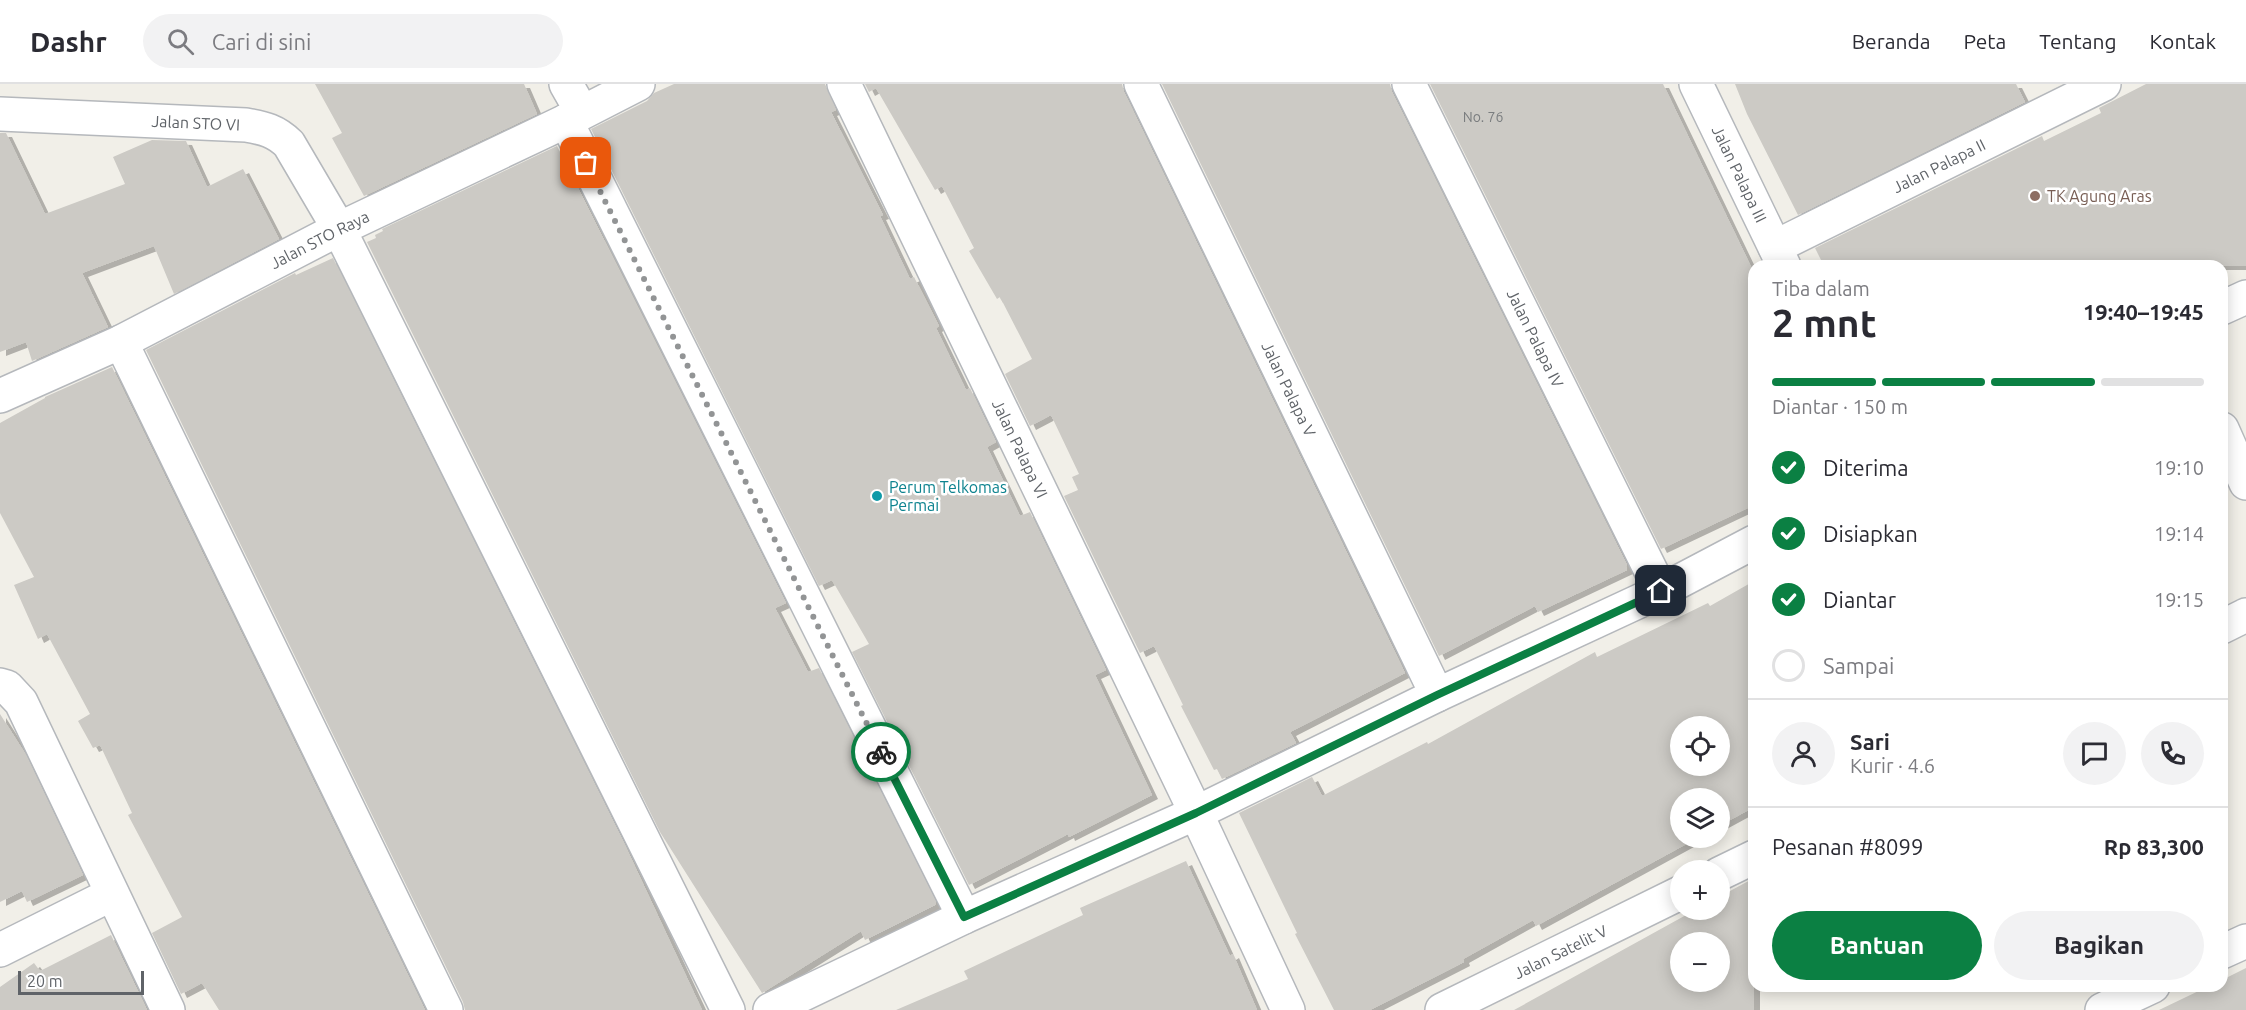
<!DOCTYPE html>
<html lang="id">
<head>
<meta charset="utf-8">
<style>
	body { margin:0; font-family:Ubuntu,sans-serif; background:#f2f2f3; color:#2b2b33; height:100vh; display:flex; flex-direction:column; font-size:22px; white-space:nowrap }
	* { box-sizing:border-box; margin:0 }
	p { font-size:20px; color:#7c7c81 }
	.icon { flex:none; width:33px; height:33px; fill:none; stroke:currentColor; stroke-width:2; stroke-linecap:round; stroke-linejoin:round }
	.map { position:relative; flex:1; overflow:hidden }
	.details { position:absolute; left:1748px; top:176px; width:480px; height:732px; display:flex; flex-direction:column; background:#fff; border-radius:18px; box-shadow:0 3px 15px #0003 }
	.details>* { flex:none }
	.buttons { position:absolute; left:1670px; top:632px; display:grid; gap:12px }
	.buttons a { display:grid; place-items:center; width:60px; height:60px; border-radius:50%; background:#fff; box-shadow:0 3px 15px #0003; font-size:30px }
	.scale { position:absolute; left:18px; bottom:15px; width:126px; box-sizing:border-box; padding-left:6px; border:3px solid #5f6368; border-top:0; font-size:16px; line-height:21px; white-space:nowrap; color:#5f6368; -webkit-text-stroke:4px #fff; paint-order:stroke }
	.pin { position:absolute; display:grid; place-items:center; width:51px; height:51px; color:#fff; margin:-26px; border-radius:12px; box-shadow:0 3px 9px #0006 }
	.courier { position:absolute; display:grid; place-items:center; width:60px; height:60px; margin:-30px; border:4px solid #0b8043; border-radius:50%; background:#fff; color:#222; box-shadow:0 2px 8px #0007 }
	.summary em { font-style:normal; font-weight:700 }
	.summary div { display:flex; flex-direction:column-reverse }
	.summary { display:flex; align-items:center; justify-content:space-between; height:102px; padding:0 24px }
	h1 { font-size:39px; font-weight:700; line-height:45px }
	.bar { display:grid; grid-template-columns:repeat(4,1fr); gap:9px 6px; align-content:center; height:72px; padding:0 24px }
	.bar i { height:8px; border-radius:4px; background:#e1e1e2 }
	.bar .current { background:#0b8043 }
	.bar p { grid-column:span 4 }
	.line { display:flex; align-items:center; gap:15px; padding:0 24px; border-top:2px solid #e1e1e2 }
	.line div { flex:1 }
	.round { display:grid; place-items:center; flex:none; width:63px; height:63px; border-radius:32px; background:#f2f2f3 }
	ol { padding:0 24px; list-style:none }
	li { display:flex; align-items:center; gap:18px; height:66px }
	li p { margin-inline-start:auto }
	li .icon { padding:6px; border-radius:50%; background:#0b8043; color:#fff; stroke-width:4 }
	li:last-child { color:#7c7c81 }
	li i { width:33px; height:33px; border:3px solid #e1e1e2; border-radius:50% }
	.cta { display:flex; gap:12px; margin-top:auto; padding:12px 24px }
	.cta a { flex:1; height:69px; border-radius:36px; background:#0b8043; color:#fff; font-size:24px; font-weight:700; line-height:69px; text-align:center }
	.cta a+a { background:#f2f2f3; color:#2b2b33 }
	header { display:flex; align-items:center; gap:36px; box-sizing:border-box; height:84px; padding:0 30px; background:#fff; border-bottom:2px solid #e1e1e2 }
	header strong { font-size:28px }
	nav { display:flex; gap:33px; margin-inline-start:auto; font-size:21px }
	.search { width:420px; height:54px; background:#f2f2f3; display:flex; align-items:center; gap:15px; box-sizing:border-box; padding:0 21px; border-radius:33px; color:#7c7c81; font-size:22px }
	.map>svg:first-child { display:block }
	.building { fill:#cccac5; fill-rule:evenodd; filter:url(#shadow) }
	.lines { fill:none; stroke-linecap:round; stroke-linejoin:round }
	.minor-casing { stroke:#b5b8bc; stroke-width:36 }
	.minor { stroke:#fff; stroke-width:33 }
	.done { stroke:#929495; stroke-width:6; stroke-dasharray:0 10.8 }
	.route { stroke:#0b8043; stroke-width:8 }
	.education-dot { fill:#8d6e63; stroke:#fff; stroke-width:2 }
	.culture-dot { fill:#0f9aa8; stroke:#fff; stroke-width:2 }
	.labels { text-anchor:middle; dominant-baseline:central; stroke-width:5; stroke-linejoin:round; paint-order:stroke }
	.number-label { font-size:14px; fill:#7a7d7f }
	.street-label { font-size:16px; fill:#5f6368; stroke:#fff }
	.education-label { font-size:16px; fill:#785e54; stroke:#fff; text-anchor:start }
	.culture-label { font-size:16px; fill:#0d838f; stroke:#fff; text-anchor:start }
</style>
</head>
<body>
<header>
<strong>Dashr</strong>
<div class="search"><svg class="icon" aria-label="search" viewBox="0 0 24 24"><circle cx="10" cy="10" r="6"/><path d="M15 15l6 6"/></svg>Cari di sini</div>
<nav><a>Beranda</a><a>Peta</a><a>Tentang</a><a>Kontak</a></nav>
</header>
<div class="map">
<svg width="2246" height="926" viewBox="0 0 2246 926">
	<defs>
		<filter id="shadow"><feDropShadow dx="6" dy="4" stdDeviation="0" flood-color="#0004"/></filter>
	</defs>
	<rect width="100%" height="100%" fill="#f1efe8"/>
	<!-- building -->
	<path class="building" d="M315,0H524L537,30L364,112L332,54L342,49Z
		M674,0H825L836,26L831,28L883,131L880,132L910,195L914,193L939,242L936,244L966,306L970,304L996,358L987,363L1020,432L1030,428L1106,586L1095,591L1152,711L1069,753L1068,750L969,801L852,568L869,560L832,496L819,502L591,45L647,17L654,9Z
		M865,0H1122L1124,8L1405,589L1290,648L1296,659L1222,695L1217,685L1214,686L1181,622L1183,621L1154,562L1140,569L1064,412L1078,406L1072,393L1079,390L1051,331L1030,342L1005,290L1032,275L1000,213L997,215L969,167L974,164L942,102L935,106L876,4L869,8Z
		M1162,0H1390L1392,8L1627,481L1626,482L1627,486L1538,528L1535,522L1439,572Z
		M1430,0H1663L1754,189V421L1661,465Z
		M1735,0H2016L2025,18L1798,131L1747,30Z
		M2146,0H2246V182H1824L1815,164L2042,52L2044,57L2101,29L2099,24Z
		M0,49H6L45,130L125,100L113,73L152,56L186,57L207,103L243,85L279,155L174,210L154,162L82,189L108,243L32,277L26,258L0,268Z
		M557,62L786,519L775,524L808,588L819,584L936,818L935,821L865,856L861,847L762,909L660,748L367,158L376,154L375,151L383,147L382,145Z
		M333,174L623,757L702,926H465L463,918L146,266L295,189L296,191Z
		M112,283L425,926H219L202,899L181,910L152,849L182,833L128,731L132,729L100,661L93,664L78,637L90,630L47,550L38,555L14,501L34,493L0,429V339L45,314V313Z
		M1754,497V723L1719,742V714H1680V753H1699L1536,842L1533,836L1463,875L1464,878L1370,926H1334L1295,850L1297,849L1239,729L1312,693L1322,712L1427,658L1428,660L1595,568L1597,573L1708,519L1710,522ZM1680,642H1719V681H1680Z
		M0,630L26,671L83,791L27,818L22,807L0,818Z
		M1186,777L1230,872L1233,870L1257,926H896L968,895L964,887L1083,831L1080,824Z
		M1754,794V926H1514L1697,825H1719V813ZM1680,858H1719V897H1680Z
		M111,851L147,926H0V903L34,879L40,887Z
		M2246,884V926H2159L2209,902H2222V896Z"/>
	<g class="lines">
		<defs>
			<g id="minor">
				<path d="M566,0L582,28"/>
				<path id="s1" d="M844,0L1196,729L1288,926"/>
				<path id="s2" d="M1141,0L1437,611"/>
				<path id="s3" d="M1409,0L1661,507"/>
				<path id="s4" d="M1696,0L1784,182"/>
				<path id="s5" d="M0,30L246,41C264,44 276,47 289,60L339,145L728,926"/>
				<path d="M566,37L964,833"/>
				<path id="s6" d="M1775,163L2104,0"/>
				<path d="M2222,224L2246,213"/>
				<path d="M121,258L446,926"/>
				<path id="s7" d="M0,312L121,258L339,145L566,37L638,0"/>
				<path d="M2222,345L2246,399"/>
				<path d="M2222,543L2246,531"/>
				<path d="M0,601L7,603L21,618L168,926"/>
				<path d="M1719,790L1754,773"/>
				<path d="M0,866L112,810"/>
				<path d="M2222,868L2246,857"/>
				<path d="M770,926L964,833L1196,729L1437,611L1661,507L1754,458"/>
				<path id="s8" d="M1442,926L1680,809"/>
				<path d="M2102,926L2153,902"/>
			</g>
		</defs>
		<!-- minor casing -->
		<use href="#minor" class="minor-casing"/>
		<!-- minor -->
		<use href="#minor" class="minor"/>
	</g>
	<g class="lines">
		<!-- done -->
		<path class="done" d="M586,79L881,668"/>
		<!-- route -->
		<path class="route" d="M881,668L964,833L1196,729L1437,611L1661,507"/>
	</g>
	<!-- markers -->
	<circle class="education-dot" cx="2035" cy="112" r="6"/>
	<circle class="culture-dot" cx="877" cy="412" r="6"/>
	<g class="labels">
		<!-- number labels -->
		<g class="number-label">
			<text x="1483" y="33">No. 76</text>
		</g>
		<!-- street labels -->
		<g class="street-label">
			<text stroke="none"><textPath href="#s5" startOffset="196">Jalan STO VI</textPath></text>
			<text stroke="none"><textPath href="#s6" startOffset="183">Jalan Palapa II</textPath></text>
			<text stroke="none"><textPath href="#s4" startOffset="100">Jalan Palapa III</textPath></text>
			<text stroke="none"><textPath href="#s7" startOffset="356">Jalan STO Raya</textPath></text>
			<text stroke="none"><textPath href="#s3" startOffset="284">Jalan Palapa IV</textPath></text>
			<text stroke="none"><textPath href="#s2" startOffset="339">Jalan Palapa V</textPath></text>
			<text stroke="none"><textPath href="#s1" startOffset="405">Jalan Palapa VI</textPath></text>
			<text stroke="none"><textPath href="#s8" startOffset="132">Jalan Satelit V</textPath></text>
		</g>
		<!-- education labels -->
		<g class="education-label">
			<text x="2047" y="112">TK Agung Aras</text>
		</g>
		<!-- culture labels -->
		<g class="culture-label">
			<text x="889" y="403">Perum Telkomas<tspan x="889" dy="18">Permai</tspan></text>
		</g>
	</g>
</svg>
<div class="buttons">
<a><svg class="icon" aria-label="locate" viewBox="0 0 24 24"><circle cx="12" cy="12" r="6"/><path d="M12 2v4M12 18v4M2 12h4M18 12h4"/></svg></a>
<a><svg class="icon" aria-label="layers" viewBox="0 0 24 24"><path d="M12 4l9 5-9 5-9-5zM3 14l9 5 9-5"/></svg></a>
<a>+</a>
<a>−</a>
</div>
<div class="scale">20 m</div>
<div class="pin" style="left:586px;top:79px;background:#ea580c"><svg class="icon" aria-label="bag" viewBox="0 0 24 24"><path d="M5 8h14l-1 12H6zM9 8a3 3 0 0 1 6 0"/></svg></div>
<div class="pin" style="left:1661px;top:507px;background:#1f2937"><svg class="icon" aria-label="home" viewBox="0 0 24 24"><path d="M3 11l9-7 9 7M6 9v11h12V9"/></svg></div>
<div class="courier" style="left:881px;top:668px"><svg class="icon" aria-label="bike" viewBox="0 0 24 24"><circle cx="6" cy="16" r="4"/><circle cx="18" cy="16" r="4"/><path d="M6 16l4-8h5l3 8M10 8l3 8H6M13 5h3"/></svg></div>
<section class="details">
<div class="summary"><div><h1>2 mnt</h1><p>Tiba dalam</p></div><em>19:40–19:45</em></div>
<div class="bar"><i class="current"></i><i class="current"></i><i class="current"></i><i></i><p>Diantar · 150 m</p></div>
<ol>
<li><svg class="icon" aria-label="check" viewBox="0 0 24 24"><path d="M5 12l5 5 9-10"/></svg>Diterima<p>19:10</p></li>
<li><svg class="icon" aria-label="check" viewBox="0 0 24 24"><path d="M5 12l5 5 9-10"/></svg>Disiapkan<p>19:14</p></li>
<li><svg class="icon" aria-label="check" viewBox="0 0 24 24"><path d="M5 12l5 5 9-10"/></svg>Diantar<p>19:15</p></li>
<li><i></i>Sampai</li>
</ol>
<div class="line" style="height:108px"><a class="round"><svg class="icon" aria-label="person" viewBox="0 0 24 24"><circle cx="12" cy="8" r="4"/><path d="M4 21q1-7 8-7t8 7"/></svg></a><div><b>Sari</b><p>Kurir · 4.6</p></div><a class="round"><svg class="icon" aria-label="chat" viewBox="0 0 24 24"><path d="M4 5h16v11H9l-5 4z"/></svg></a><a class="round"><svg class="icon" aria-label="phone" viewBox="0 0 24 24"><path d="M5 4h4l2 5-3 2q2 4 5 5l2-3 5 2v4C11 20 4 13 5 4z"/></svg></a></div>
<div class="line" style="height:78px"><div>Pesanan #8099</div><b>Rp 83,300</b></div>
<div class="cta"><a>Bantuan</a><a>Bagikan</a></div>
</section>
</div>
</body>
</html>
